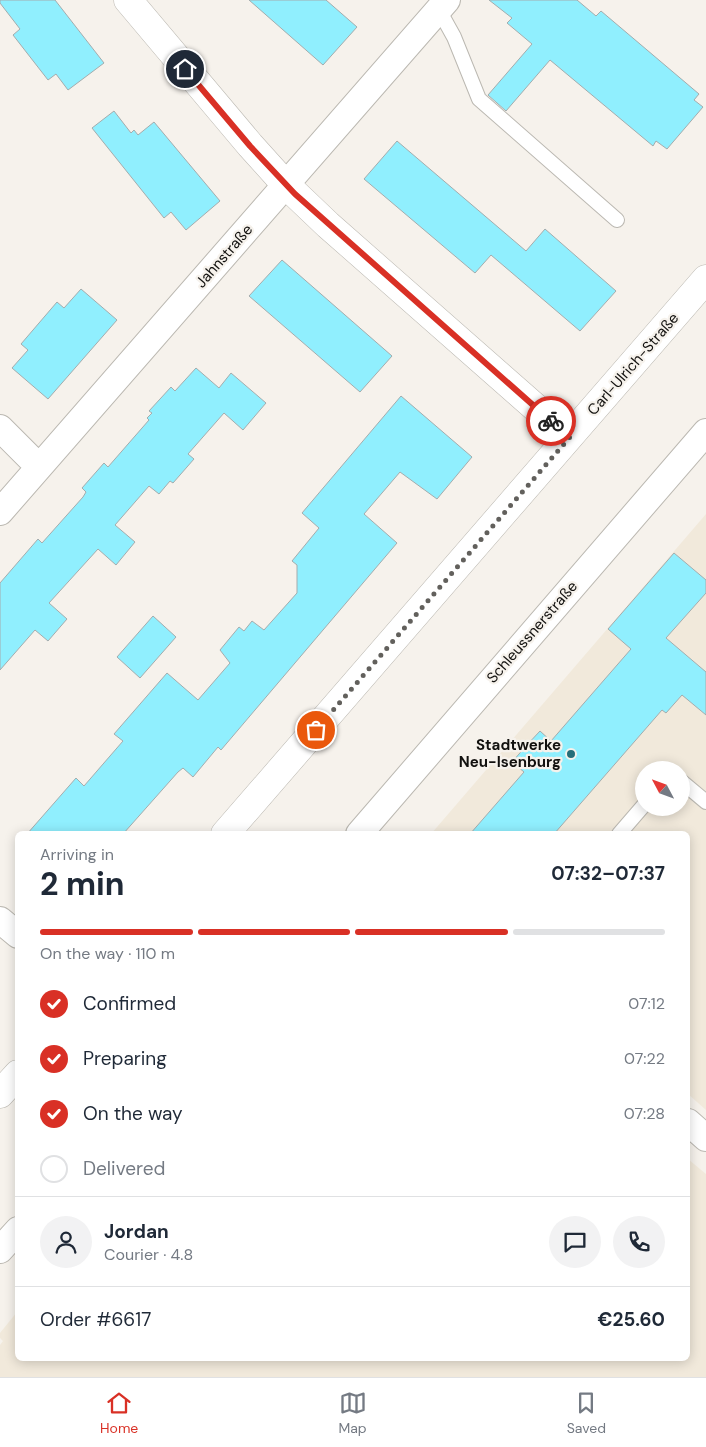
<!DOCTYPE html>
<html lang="en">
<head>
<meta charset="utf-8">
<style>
	body { margin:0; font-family:"DM Sans",sans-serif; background:#f2f2f3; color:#1f2937; height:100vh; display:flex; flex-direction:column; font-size:19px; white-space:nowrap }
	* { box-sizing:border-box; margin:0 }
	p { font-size:16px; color:#747a83 }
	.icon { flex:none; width:28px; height:28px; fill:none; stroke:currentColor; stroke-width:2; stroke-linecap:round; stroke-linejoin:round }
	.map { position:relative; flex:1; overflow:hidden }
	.side { position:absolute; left:15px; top:831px; width:675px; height:530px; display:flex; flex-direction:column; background:#fff; border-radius:8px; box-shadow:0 2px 12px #0003 }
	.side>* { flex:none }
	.needle { width:32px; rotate:311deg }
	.controls { position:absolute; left:635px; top:761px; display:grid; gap:10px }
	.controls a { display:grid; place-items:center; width:55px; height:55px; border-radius:50%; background:#fff; box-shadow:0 2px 12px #0003; font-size:25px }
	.pin { position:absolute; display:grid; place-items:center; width:42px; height:42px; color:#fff; margin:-21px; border:2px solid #fff; border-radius:50%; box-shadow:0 1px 5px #0007 }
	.courier { position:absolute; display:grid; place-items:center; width:50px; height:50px; margin:-25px; border:4px solid #d93025; border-radius:50%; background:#fff; color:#222; box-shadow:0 1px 6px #0007 }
	.overview em { font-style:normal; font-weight:700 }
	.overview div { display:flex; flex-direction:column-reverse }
	.overview { display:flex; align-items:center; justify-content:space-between; height:85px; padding:0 25px }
	h1 { font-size:32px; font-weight:700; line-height:38px }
	.bar { display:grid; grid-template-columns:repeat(4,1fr); gap:8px 5px; align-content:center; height:60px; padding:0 25px }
	.bar i { height:6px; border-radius:4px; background:#e0e1e3 }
	.bar .current { background:#d93025 }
	.bar p { grid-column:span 4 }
	.line { display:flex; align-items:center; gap:12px; padding:0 25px; border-top:1px solid #e0e1e3 }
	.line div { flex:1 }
	.round { display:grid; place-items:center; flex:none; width:52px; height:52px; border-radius:26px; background:#f2f2f3 }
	ol { padding:0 25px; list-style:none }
	li { display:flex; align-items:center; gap:15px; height:55px }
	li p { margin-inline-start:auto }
	li .icon { padding:5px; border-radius:50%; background:#d93025; color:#fff; stroke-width:4 }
	li:last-child { color:#747a83 }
	li i { width:28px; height:28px; border:2px solid #e0e1e3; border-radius:50% }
	.tabs { display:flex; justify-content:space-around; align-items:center; height:70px; border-top:1px solid #e0e1e3; background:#fff; font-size:14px; color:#747a83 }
	.tabs a { display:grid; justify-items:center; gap:2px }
	.tabs .current { color:#d93025 }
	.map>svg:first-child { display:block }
	.built { fill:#f1e9db; fill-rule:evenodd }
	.building { fill:#90effe; stroke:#a4acad }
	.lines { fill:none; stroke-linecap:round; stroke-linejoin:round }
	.lane-casing { stroke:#bbb8b1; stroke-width:16 }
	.street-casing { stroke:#bbb8b1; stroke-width:28 }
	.secondary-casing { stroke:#bbb8b1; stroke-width:29 }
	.lane { stroke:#fff; stroke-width:14 }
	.street { stroke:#fff; stroke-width:26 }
	.secondary { stroke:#fff; stroke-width:28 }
	.done { stroke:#62605c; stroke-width:5; stroke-dasharray:0 9 }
	.route { stroke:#d93025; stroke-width:6 }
	.poi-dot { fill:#256e79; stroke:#f6f2ec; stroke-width:2 }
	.labels { text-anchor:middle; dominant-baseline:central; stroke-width:4.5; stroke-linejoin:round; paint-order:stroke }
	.street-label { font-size:15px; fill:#12110f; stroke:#f6f2ec }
	.poi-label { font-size:15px; font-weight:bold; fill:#12110f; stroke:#f6f2ec; text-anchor:end }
</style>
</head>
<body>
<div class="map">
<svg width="706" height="1377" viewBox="0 0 706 1377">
	<rect width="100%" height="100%" fill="#f6f2ec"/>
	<!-- built -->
	<path class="built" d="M706,514V1110L688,1094V834H431ZM644,770H681V808H644Z
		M688,1159L706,1174V1377H0V1345L3,1341L0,1338V1333L17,1312L18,1359H688Z"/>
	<!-- building -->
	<path class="building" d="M0,0H55L104,63L68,90L56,74L48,80L13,35L20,29L0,3Z
		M249,0H326L357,27L323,65Z
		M489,0H577L596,16L601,11L699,94L694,100L703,107L667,149L656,141L653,146L550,60L506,111L488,95L532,44L507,23L512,18Z
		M114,111L131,133L134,130L138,135L154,122L220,201L186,230L171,212L164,218L92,128Z
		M397,141L526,251L545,229L616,291L580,331L491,255L475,273L364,179Z
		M282,260L392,356L360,392L249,296Z
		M81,289L117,320L48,399L12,368L28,350L21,344L57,302L64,308Z
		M196,368L219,388L231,373L266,403L243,430L224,413L188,454L194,459L173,483L170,481L159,494L149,486L115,525L135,542L116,565L98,549L49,603L67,619L48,641L35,630L0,670V583L38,539L42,543L83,497L86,492L82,488L104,463L108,467L149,420L147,418L152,413L149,411L171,387L175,391Z
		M401,396L472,457L437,499L400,472L364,514L397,543L221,750L218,747L193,777L183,768L178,772L123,834H27L76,778L84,786L123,741L114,734L167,673L198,700L230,663L220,650L239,627L244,631L252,621L264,630L297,593V565L292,561L319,528L302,513Z
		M674,553L706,580V593L666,638L706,672V715L682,695L666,713L662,710L554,834H470L524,772L512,762L526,746L540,731L551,741L631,649L608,629Z
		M153,616L176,637L140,678L117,657Z"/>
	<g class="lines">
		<defs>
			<path id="lane" d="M439,10L454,37L479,99L617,220
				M681,781L706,802
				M619,834L644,805"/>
			<path id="street" d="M0,428L39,467
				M0,512L447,0
				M359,834L706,432
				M0,920L18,935
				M688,1122L706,1138
				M0,1250L18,1230"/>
			<path id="secondary" d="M128,0L250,145L286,185L328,225L569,437
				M225,834L706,279
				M0,1094L18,1074"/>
		</defs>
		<!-- lane casing -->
		<use href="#lane" class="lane-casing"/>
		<!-- street casing -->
		<use href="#street" class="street-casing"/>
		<!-- secondary casing -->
		<use href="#secondary" class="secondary-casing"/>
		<!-- lane -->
		<use href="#lane" class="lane"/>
		<!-- street -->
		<use href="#street" class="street"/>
		<!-- secondary -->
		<use href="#secondary" class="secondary"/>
	</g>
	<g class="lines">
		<!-- done -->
		<path class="done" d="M316,730L570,437L551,421"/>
		<!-- route -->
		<path class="route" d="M185,69L250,146L295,194L551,421"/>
	</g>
	<!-- markers -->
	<circle class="poi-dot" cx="571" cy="754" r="5"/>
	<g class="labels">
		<!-- street labels -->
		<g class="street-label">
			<text transform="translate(224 256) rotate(-49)">Jahnstraße</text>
			<text transform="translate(633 364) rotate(-49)">Carl-Ulrich-Straße</text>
			<text transform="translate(532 632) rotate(-49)">Schleussnerstraße</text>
		</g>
		<!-- poi labels -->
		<g class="poi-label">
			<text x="561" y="745">Stadtwerke<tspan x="561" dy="17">Neu-Isenburg</tspan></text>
		</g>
	</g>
</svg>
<div class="controls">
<a><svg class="needle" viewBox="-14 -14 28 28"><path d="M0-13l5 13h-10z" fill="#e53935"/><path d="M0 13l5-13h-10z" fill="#747a83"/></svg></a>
</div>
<div class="pin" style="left:316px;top:730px;background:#ea580c"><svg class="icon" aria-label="bag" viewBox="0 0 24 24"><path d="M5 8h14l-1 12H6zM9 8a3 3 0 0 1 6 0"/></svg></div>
<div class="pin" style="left:185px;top:69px;background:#1f2937"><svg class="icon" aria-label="home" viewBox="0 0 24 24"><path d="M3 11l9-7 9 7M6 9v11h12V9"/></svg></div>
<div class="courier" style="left:551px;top:421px"><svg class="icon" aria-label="bike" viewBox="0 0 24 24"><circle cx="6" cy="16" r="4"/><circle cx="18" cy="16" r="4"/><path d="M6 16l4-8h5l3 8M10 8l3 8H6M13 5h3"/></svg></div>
<section class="side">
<div class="overview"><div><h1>2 min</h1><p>Arriving in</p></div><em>07:32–07:37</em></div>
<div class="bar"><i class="current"></i><i class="current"></i><i class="current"></i><i></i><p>On the way · 110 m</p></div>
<ol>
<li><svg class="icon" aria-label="check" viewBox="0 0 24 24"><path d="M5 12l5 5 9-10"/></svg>Confirmed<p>07:12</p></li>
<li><svg class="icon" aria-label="check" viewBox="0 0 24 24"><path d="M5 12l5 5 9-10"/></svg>Preparing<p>07:22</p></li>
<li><svg class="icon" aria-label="check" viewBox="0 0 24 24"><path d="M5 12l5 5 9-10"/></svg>On the way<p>07:28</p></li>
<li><i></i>Delivered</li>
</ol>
<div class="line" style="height:90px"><a class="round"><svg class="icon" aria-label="person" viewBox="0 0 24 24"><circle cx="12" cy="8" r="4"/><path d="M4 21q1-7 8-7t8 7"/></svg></a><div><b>Jordan</b><p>Courier · 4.8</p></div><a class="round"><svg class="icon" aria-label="chat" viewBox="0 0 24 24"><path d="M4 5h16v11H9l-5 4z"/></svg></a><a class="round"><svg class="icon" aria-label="phone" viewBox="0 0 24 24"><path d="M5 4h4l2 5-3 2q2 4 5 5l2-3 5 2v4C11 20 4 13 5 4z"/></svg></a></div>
<div class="line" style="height:65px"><div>Order #6617</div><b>€25.60</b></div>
</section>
</div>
<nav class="tabs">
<a class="current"><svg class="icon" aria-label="home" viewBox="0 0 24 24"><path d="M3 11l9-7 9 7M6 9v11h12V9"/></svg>Home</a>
<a><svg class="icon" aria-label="map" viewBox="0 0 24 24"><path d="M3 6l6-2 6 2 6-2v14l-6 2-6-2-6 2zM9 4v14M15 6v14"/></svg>Map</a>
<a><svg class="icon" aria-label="saved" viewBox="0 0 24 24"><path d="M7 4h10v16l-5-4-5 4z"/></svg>Saved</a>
</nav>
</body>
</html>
